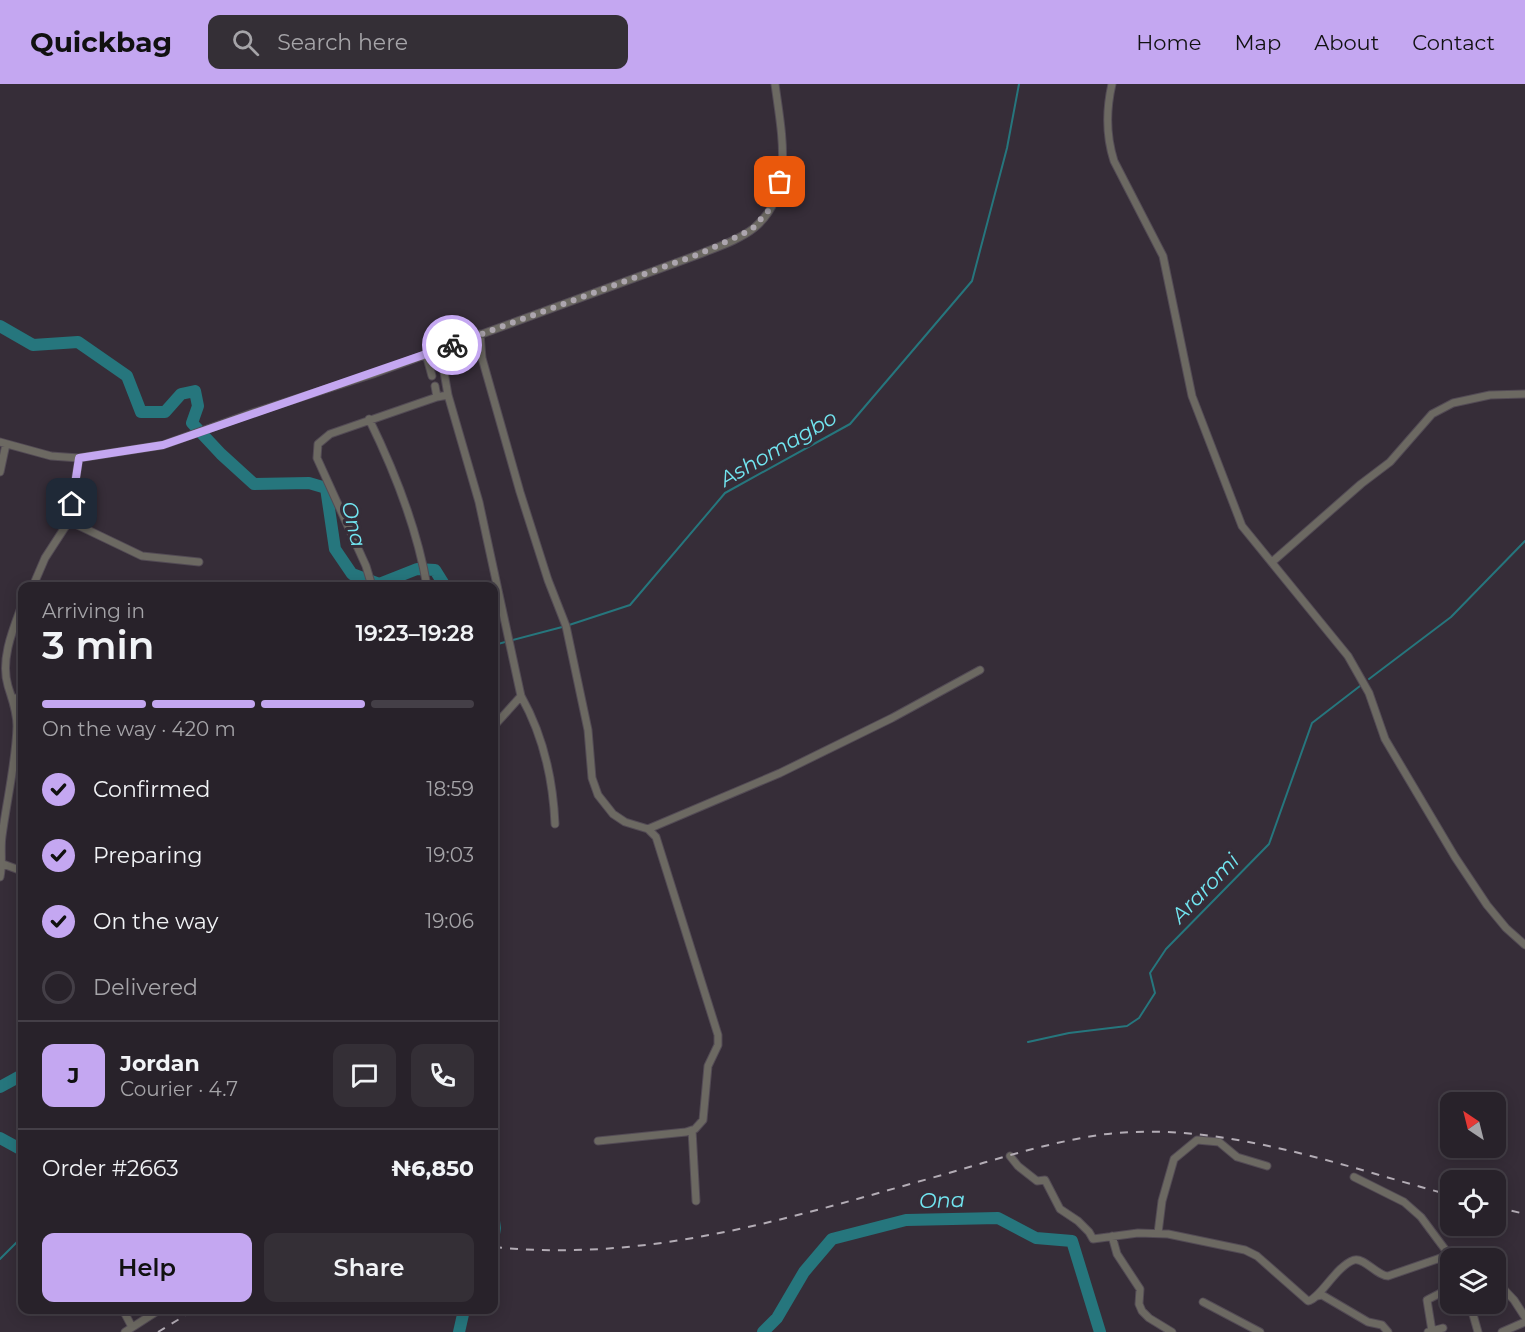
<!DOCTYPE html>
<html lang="en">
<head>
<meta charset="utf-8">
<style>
	body { margin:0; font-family:Montserrat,sans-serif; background:#342f36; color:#f1f3f6; height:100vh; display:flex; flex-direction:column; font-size:22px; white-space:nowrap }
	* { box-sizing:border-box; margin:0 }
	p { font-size:20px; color:#a5a4a8 }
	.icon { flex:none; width:33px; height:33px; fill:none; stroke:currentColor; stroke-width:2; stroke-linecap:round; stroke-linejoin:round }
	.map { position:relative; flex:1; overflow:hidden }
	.sheet { position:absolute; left:18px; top:498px; width:480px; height:732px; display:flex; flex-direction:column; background:#28222a; border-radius:12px; box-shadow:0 3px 15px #0003,0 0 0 2px #443f47 }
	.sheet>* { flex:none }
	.needle { width:39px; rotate:325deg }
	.buttons { position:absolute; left:1440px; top:1008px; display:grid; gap:12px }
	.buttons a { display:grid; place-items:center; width:66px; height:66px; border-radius:12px; background:#28222a; box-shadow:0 3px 15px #0003,0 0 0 2px #443f47; font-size:30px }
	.pin { position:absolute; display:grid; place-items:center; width:51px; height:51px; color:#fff; margin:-26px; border-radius:12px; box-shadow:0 3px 9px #0006 }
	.courier { position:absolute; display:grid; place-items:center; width:60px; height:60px; margin:-30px; border:4px solid #c4a7f1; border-radius:50%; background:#fff; color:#222; box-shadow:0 2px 8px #0007 }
	.head em { font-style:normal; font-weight:600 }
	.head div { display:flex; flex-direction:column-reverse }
	.head { display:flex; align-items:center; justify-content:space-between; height:102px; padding:0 24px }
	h1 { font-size:39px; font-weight:600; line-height:45px }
	.bar { display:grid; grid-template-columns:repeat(4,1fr); gap:9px 6px; align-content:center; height:72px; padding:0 24px }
	.bar i { height:8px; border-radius:4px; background:#443f47 }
	.bar .current { background:#c4a7f1 }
	.bar p { grid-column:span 4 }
	.line { display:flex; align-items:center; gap:15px; padding:0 24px; border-top:2px solid #443f47 }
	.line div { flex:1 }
	.round { display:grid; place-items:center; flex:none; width:63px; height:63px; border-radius:12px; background:#342f36 }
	ol { padding:0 24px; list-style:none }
	li { display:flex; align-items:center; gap:18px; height:66px }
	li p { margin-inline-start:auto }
	li .icon { padding:6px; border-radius:50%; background:#c4a7f1; color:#111; stroke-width:4 }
	li:last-child { color:#a5a4a8 }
	li i { width:33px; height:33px; border:3px solid #443f47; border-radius:50% }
	.action { display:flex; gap:12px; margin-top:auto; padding:12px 24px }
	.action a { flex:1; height:69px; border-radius:12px; background:#c4a7f1; color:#111; font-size:24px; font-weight:600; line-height:69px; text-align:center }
	.action a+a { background:#342f36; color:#f1f3f6 }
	header { display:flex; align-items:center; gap:36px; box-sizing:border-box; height:84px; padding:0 30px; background:#c4a7f1; color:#111 }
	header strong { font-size:28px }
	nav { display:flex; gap:33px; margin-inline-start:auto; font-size:21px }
	.search { width:420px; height:54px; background:#342f36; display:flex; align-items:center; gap:15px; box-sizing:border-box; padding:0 21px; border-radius:12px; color:#a5a4a8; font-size:22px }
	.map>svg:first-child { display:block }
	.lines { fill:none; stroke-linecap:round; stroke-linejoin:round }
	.stream { stroke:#26767d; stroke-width:2 }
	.river { stroke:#26767d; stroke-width:12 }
	.minor-casing { stroke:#534b55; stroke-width:9 }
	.minor { stroke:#6c6962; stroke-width:7 }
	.rail { stroke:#b3acb5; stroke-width:2; stroke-dasharray:8 8; stroke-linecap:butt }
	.done { stroke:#aca5ae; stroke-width:6; stroke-dasharray:0 10.8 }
	.route { stroke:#c4a7f1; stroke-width:8 }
	.labels { text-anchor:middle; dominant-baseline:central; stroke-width:6; stroke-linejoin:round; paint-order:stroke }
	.water-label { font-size:21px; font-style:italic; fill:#72e6f1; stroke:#362d38 }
</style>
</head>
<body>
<header>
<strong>Quickbag</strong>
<div class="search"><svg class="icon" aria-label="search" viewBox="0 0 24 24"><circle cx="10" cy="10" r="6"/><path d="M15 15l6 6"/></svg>Search here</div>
<nav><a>Home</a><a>Map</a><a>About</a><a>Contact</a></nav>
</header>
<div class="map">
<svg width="1525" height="1248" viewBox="0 0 1525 1248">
	<rect width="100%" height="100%" fill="#362d38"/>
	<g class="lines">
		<!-- stream -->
		<path class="stream" d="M494,561L566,542L630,521L725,409L850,340L972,197L1007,64L1019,0
			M1369,595L1451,533L1525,457
			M1028,958L1069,949L1127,942L1139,934L1155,909L1150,889L1166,865L1269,760L1312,639L1360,602
			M0,1175L22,1153"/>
		<!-- river -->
		<path class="river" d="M0,242L33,261L78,258L127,292L141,328H165L181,310L195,307L198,322L192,339L221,370L254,400L309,399L326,404L335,465L352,490L379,500L417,485L435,486L445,502
			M0,1003L22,991
			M0,1054L22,1066
			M494,1137L495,1144L494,1150
			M459,1248L464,1226
			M763,1248L777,1234L804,1188L832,1155L906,1136L998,1134L1036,1154L1072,1157L1100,1248"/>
		<defs>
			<path id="minor" d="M1112,0C1106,26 1106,52 1114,77L1163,172L1192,312L1242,442L1348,572L1369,609L1385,655L1455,773L1487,821L1506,844L1525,861
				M480,250L482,274L520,408L548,496L566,542L588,646L592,694L598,711L613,730L625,738L648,745L656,753L718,951V961L708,982L703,1036L695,1045L686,1048L598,1057
				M440,265L448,311
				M426,270L432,292
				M435,302L437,313L448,311L479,418L521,612C543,651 553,695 555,740
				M369,335C395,388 417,444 427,502
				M0,358L51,372L79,374L163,361L252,329L373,290L700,170C717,163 739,156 754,144C796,110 781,46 775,0
				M0,388L6,360
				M69,437L142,472L199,478
				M1272,478L1361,400L1390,378L1432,330L1453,319L1490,311L1525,310
				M33,502L45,474L69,437L79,374
				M372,502L366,482L317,374L318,360L330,350L437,313
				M13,614H22
				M494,642L521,612
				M648,745L780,689L892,634L980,586
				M3,780L22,787
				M0,793C3,779 0,766 2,752C7,715 16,678 17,642C17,627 12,615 8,602C0,576 13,545 22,521
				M692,1046L696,1117
				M1010,1072L1018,1082L1037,1097L1045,1096L1060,1125L1078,1137L1089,1148L1093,1155L1138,1149L1168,1150L1245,1166L1257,1172L1308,1217C1320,1215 1336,1182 1354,1176C1364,1173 1377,1192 1388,1192L1449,1171
				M1354,1093L1404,1118L1421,1133L1450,1172
				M1158,1149L1162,1117L1174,1075L1197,1056L1219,1058L1237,1073L1267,1082
				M1112,1152L1117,1170L1140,1205L1139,1220L1142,1227L1149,1234L1172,1248
				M1496,1197L1514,1216L1525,1233
				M1317,1212L1322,1211L1368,1238L1382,1241L1388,1248
				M1203,1218L1260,1248
				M1470,1220L1478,1248
				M123,1226L132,1243
				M1432,1247L1427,1216L1450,1204
				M125,1248L159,1226
				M1428,1248L1443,1244
				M1502,1248L1525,1238"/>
		</defs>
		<!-- minor casing -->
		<use href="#minor" class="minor-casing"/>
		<!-- minor -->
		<use href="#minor" class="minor"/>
		<!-- rail -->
		<path class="rail" d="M1496,1123L1525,1130
			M494,1163C652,1179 792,1133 942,1091C994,1076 1046,1059 1099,1051C1217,1035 1338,1081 1450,1111
			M158,1248L194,1226"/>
	</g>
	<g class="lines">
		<!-- done -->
		<path class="done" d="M452,261L699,170L741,151L753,144L770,125L780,98"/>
		<!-- route -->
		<path class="route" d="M72,420L79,374L163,361L452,261"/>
	</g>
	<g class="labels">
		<!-- water labels -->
		<g class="water-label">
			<text transform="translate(778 364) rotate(-30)">Ashomagbo</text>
			<text transform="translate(354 440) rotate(77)">Ona</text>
			<text transform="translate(1205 804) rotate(-46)">Araromi</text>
			<text transform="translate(942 1116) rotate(-2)">Ona</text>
		</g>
	</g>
</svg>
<div class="buttons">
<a><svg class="needle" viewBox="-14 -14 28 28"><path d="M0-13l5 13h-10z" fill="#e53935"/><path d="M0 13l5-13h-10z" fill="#a5a4a8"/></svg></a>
<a><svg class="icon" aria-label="locate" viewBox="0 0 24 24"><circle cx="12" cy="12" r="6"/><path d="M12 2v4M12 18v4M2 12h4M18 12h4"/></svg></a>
<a><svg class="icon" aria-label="layers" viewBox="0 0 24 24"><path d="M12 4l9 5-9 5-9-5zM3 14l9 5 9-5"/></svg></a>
</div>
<div class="pin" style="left:780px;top:98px;background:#ea580c"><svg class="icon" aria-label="bag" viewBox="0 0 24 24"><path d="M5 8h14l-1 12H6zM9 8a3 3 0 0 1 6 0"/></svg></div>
<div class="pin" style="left:72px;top:420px;background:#1f2937"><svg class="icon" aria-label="home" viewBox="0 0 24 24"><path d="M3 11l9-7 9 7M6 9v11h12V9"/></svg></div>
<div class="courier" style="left:452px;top:261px"><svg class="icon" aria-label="bike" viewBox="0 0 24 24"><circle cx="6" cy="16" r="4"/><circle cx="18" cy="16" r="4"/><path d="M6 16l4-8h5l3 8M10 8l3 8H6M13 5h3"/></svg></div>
<section class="sheet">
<div class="head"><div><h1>3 min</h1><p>Arriving in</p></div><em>19:23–19:28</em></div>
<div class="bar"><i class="current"></i><i class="current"></i><i class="current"></i><i></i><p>On the way · 420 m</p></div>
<ol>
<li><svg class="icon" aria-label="check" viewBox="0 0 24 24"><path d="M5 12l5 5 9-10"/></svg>Confirmed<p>18:59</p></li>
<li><svg class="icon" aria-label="check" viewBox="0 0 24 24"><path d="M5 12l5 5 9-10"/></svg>Preparing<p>19:03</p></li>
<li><svg class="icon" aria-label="check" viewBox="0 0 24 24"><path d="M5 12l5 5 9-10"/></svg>On the way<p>19:06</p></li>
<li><i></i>Delivered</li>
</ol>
<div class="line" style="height:108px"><b class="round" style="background:#c4a7f1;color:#111">J</b><div><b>Jordan</b><p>Courier · 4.7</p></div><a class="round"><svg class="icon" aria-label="chat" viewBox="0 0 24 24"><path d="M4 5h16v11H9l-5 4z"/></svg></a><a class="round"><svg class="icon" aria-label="phone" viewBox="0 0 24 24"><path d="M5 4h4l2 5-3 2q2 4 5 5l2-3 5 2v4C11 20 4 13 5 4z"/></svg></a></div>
<div class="line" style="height:78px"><div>Order #2663</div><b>₦6,850</b></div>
<div class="action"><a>Help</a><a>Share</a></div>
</section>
</div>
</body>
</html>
